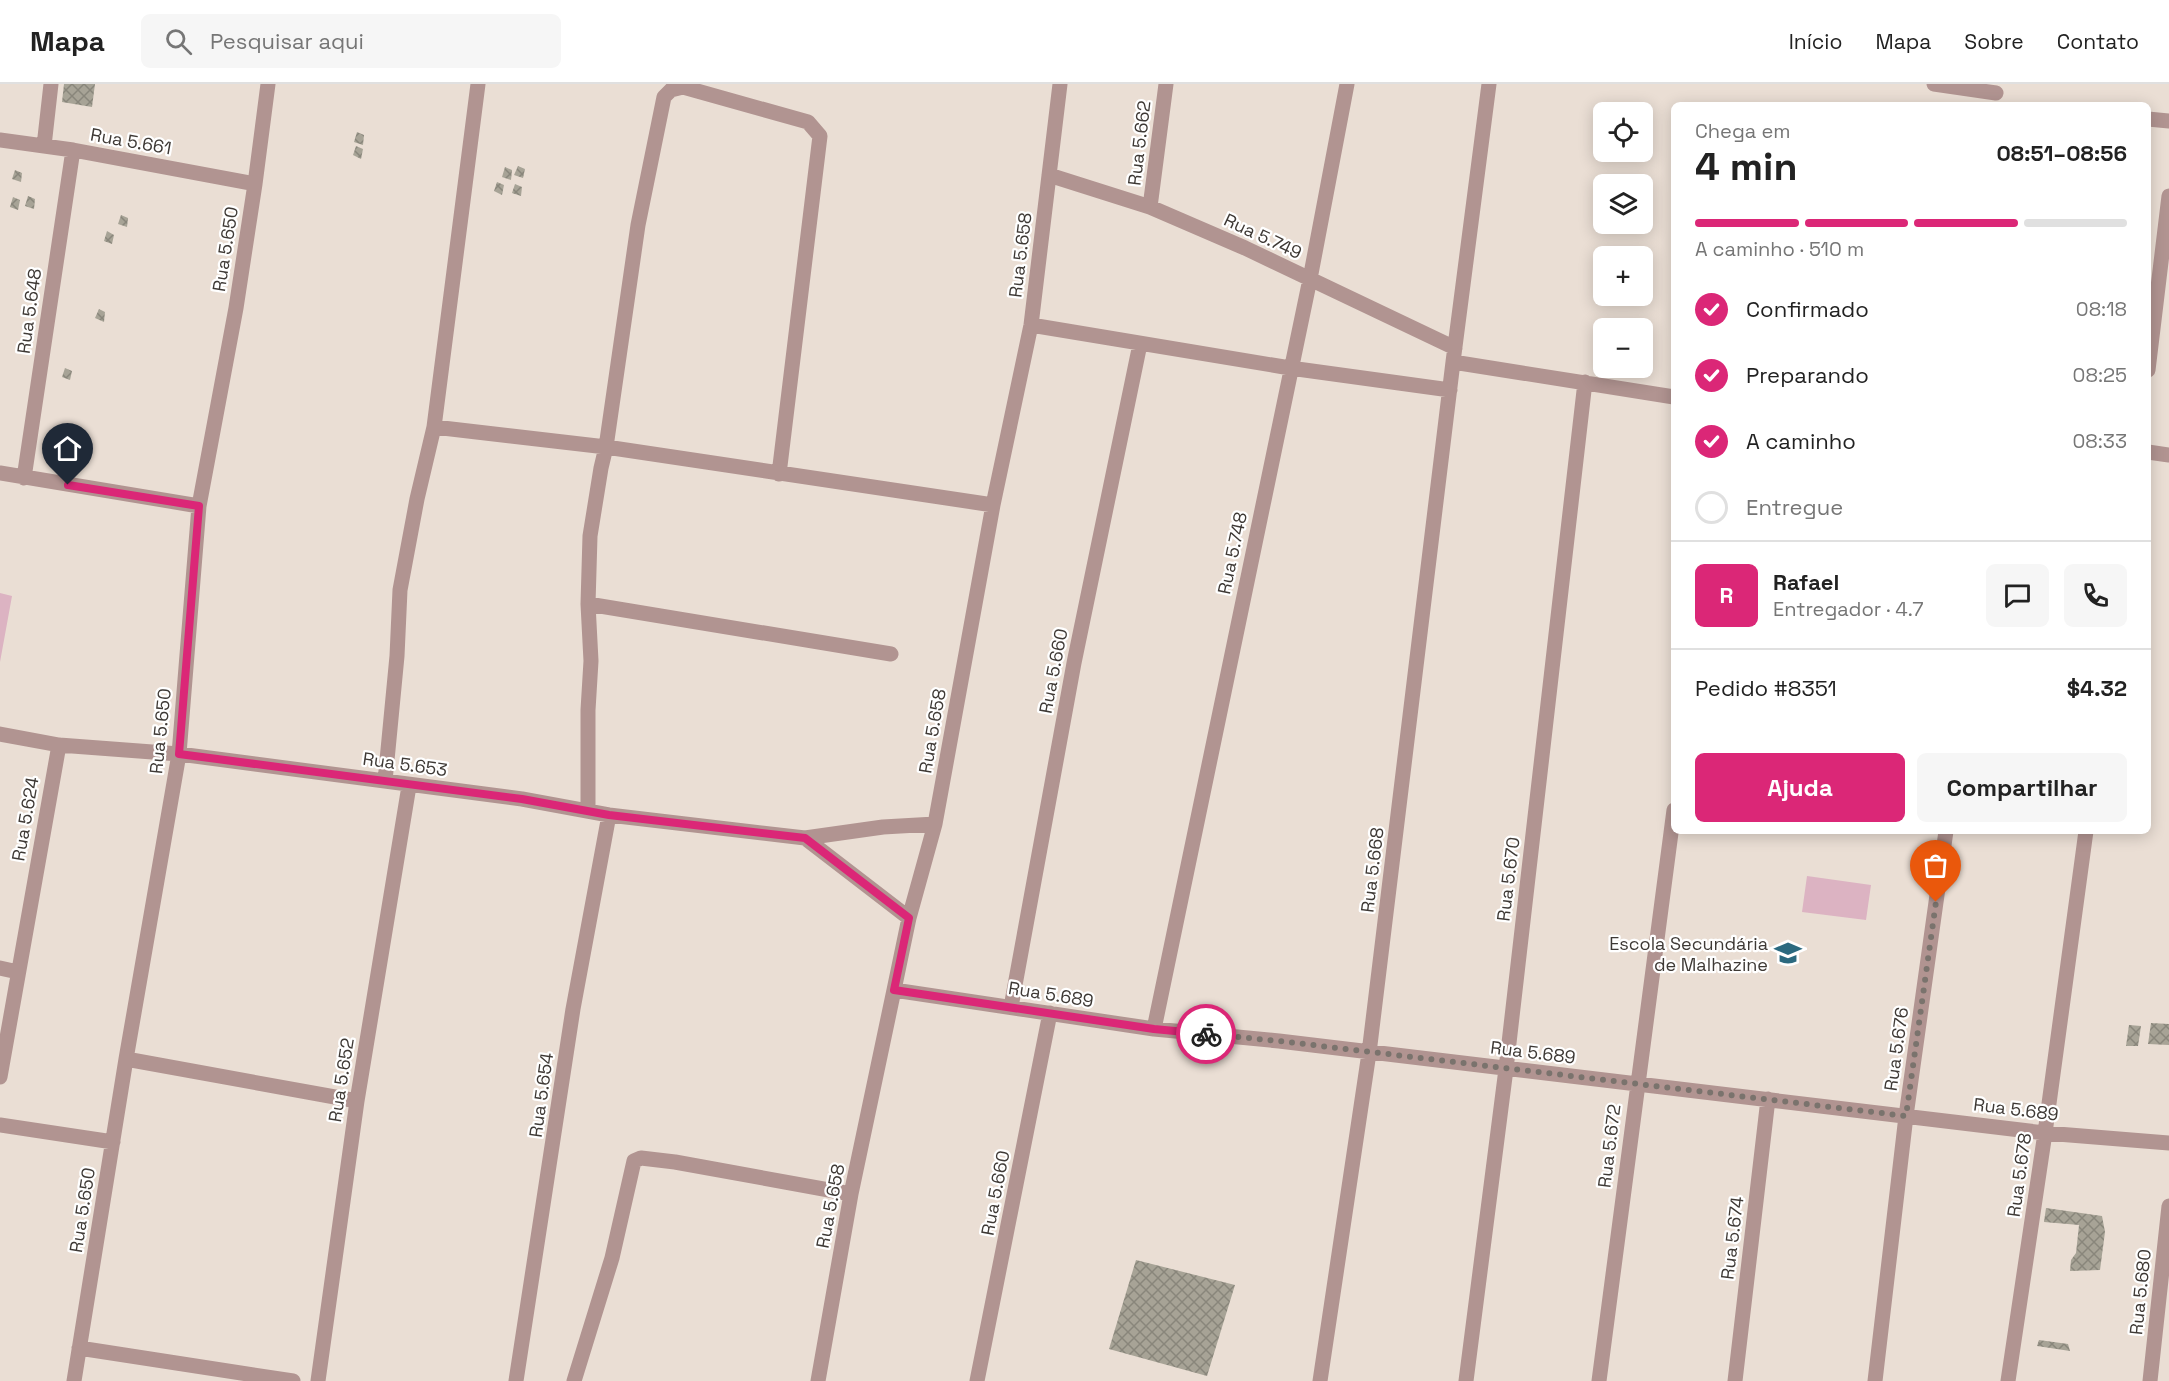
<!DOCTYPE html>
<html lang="pt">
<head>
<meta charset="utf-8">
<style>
	body { margin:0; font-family:"Space Grotesk",sans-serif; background:#f6f6f6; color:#222; height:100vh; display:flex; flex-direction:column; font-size:22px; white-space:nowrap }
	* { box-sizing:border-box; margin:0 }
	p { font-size:20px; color:#767676 }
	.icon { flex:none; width:33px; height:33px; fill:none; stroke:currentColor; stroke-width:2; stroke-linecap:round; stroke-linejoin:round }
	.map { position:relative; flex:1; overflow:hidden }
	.drawer { position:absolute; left:1671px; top:18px; width:480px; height:732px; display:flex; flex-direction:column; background:#fff; border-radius:9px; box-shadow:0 3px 15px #0003 }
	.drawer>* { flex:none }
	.controls { position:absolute; left:1593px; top:18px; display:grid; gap:12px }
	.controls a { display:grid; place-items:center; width:60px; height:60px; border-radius:9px; background:#fff; box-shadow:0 3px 15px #0003; font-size:30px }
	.pin { position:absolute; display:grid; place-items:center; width:51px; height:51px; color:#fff; margin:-62px -26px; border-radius:50% 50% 50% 0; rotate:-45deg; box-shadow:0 0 6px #0007 }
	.pin .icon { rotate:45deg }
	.courier { position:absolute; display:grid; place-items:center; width:60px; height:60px; margin:-30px; border:4px solid #db2777; border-radius:50%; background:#fff; color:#222; box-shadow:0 2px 8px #0007 }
	.summary em { font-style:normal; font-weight:600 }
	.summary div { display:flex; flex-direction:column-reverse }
	.summary { display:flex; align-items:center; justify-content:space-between; height:102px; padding:0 24px }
	h1 { font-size:39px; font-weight:600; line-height:45px }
	.bar { display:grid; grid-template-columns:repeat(4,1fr); gap:9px 6px; align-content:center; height:72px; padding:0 24px }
	.bar i { height:8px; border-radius:4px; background:#e0e0e0 }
	.bar .active { background:#db2777 }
	.bar p { grid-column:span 4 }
	.line { display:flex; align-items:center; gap:15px; padding:0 24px; border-top:2px solid #e0e0e0 }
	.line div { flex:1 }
	.round { display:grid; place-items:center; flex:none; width:63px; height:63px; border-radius:9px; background:#f6f6f6 }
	ol { padding:0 24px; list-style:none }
	li { display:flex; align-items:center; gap:18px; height:66px }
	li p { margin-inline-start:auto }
	li .icon { padding:6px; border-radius:50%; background:#db2777; color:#fff; stroke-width:4 }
	li:last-child { color:#767676 }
	li i { width:33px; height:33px; border:3px solid #e0e0e0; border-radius:50% }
	.cta { display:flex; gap:12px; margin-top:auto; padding:12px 24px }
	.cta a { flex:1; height:69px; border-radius:9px; background:#db2777; color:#fff; font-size:24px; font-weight:600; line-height:69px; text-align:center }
	.cta a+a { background:#f6f6f6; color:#222 }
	header { display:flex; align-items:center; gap:36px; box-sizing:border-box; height:84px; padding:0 30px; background:#fff; border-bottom:2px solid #e0e0e0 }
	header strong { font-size:28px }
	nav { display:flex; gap:33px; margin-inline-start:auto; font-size:21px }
	.search { width:420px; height:54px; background:#f6f6f6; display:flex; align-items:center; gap:15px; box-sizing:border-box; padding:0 21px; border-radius:9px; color:#767676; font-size:22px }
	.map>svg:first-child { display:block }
	.grass { fill:#dcb3c2 }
	.building { fill:url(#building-cross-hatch) }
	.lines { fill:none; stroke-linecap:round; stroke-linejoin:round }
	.street { stroke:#b19491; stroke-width:15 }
	.done { stroke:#7a736d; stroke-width:6; stroke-dasharray:0 10.8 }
	.route { stroke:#db2777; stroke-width:8 }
	.labels { text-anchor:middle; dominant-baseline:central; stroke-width:4.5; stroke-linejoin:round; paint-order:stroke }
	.street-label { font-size:18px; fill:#3e3935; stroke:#fff }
	.poi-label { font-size:18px; fill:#3e3935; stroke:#fff; text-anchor:end }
</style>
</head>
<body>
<header>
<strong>Mapa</strong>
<div class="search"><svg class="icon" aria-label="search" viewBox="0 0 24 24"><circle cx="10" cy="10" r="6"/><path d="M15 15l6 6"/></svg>Pesquisar aqui</div>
<nav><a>Início</a><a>Mapa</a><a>Sobre</a><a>Contato</a></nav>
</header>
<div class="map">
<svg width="2169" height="1297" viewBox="0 0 2169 1297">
	<defs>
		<pattern id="building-cross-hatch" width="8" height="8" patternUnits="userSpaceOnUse" patternTransform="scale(1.5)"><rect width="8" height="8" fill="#a7a396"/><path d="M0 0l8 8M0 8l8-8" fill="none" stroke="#89867b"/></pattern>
	</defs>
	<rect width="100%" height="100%" fill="#eaded4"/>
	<!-- grass -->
	<path class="grass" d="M0,509L12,512L0,578Z
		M1807,792L1871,801L1866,836L1802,828Z"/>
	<!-- building -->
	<path class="building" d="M64,0H95L92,23L62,18Z
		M357,48L364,51L363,61L354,58Z
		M356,62L363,65L361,75L353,71Z
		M518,82L525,85L523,94L514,91Z
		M505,83L512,86L511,96L502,93Z
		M15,86L22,89L21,98L12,95Z
		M497,98L504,101L502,111L494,107Z
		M515,100L522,103L521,112L512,109Z
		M28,112L35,115L34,125L25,122Z
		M13,113L20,116L18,126L10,123Z
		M121,131L128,134L127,143L118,140Z
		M107,147L114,151L112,160L104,157Z
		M99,225L105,228L104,238L95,234Z
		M65,284L72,287L70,296L62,293Z
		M2151,939L2169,940V961L2148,960Z
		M2129,941L2141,942L2138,962H2126Z
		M2046,1124L2102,1132L2105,1148L2100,1186L2070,1187L2071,1176L2076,1169L2079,1141L2044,1138Z
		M1136,1176L1235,1201L1207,1292L1109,1265Z
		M2039,1256L2068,1260L2070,1267L2037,1262Z"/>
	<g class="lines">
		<!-- street -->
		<path class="street" d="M1934,0L1996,9
			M2148,35L2169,37
			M0,56L73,66L255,100
			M44,62L51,0
			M1049,91L1150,123L1245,164L1455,264
			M1150,123L1166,0
			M1031,241L1290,284L1450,306
			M1453,278L1674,313
			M2148,286L2169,112
			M434,343L606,363L993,421
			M2148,368L2169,371
			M0,389L199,422
			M24,394L73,66
			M588,520L891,570
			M0,650L59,661L179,670L522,715L609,731L805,754L883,743L935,740
			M385,697L397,572L400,506L417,415L434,343L478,0
			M588,727V626L591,577L588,520L590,452L601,384L606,363L638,141L664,13L671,6L683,3L808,38L820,52L779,390
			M805,754L909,834
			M0,884L18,888
			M894,906L1154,945L1279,957L2045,1049L2169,1059
			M1011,923L1074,579L1140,260
			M1154,945L1310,195L1347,0
			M126,975L357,1017
			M0,993L59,661
			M0,1041L113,1058
			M79,1264L293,1297
			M74,1297L126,975L179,670L199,422L236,224L255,100L268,0
			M318,1297L357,1017L409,702
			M516,1297L573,925L609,731
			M574,1297L612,1174L634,1077L641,1074L675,1078L851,1110
			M818,1297L851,1110L894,906L909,834L935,740L993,421L1031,241L1060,0
			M977,1297L1050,929
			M1320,1297L1369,969L1453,278L1489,0
			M1466,1297L1506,985L1585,298
			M1599,1297L1674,726
			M1735,1297L1768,1015
			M1875,1297L1906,1032L1946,747
			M2008,1297L2045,1049L2086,747
			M2150,1297L2169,1122"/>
	</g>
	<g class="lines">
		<!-- done -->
		<path class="done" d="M1206,950L1279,957L1906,1032L1936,818"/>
		<!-- route -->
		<path class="route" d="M68,401L199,422L179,670L522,715L609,731L805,754L909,834L894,906L1154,945L1206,950"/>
	</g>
	<!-- icons -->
	<defs>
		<symbol id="school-bare" viewBox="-9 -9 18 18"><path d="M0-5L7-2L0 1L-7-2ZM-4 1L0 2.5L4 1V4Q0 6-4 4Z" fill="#2b697f" stroke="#fff" stroke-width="2.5" paint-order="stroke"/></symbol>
	</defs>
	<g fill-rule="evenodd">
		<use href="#school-bare" x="1769" y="850" width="38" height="38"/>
	</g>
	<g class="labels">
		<!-- street labels -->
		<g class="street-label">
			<text transform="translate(131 57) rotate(10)">Rua 5.661</text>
			<text transform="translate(1139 59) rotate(-83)">Rua 5.662</text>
			<text transform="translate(1263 152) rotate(25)">Rua 5.749</text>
			<text transform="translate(225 165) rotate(-81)">Rua 5.650</text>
			<text transform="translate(1020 171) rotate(-83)">Rua 5.658</text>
			<text transform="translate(29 227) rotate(-82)">Rua 5.648</text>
			<text transform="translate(1232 469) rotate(-78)">Rua 5.748</text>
			<text transform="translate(1053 587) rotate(-79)">Rua 5.660</text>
			<text transform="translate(160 647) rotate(-84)">Rua 5.650</text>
			<text transform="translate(932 647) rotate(-80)">Rua 5.658</text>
			<text transform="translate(405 680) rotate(8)">Rua 5.653</text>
			<text transform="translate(25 735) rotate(-80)">Rua 5.624</text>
			<text transform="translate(1372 786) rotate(-83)">Rua 5.668</text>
			<text transform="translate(1508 795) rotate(-83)">Rua 5.670</text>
			<text transform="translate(1051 910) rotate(9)">Rua 5.689</text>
			<text transform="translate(1896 965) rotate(-82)">Rua 5.676</text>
			<text transform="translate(1533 968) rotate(7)">Rua 5.689</text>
			<text transform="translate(341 996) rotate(-81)">Rua 5.652</text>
			<text transform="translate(541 1011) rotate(-82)">Rua 5.654</text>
			<text transform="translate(2016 1025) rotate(7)">Rua 5.689</text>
			<text transform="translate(1609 1062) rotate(-83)">Rua 5.672</text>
			<text transform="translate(2019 1091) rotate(-82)">Rua 5.678</text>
			<text transform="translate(995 1109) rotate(-79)">Rua 5.660</text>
			<text transform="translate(830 1122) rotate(-79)">Rua 5.658</text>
			<text transform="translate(82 1126) rotate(-81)">Rua 5.650</text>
			<text transform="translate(1732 1154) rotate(-83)">Rua 5.674</text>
			<text transform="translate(2140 1208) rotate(-84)">Rua 5.680</text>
		</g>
		<!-- poi labels -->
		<g class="poi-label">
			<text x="1768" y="859">Escola Secundária<tspan x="1768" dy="21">de Malhazine</tspan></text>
		</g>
	</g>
</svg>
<div class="controls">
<a><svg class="icon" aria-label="locate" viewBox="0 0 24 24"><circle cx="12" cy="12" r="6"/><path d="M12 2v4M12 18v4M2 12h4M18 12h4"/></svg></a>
<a><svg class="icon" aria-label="layers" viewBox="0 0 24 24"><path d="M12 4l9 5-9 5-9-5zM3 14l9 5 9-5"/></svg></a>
<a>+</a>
<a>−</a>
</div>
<div class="pin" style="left:1936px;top:818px;background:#ea580c"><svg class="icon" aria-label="bag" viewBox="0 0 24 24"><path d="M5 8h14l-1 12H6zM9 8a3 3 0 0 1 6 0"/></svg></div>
<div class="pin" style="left:68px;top:401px;background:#1f2937"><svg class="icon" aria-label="home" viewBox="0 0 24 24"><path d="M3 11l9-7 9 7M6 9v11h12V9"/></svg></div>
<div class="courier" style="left:1206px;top:950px"><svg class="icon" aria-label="bike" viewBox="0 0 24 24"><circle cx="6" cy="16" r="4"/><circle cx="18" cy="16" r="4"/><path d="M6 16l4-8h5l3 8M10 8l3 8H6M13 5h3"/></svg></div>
<section class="drawer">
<div class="summary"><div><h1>4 min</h1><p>Chega em</p></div><em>08:51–08:56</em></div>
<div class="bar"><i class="active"></i><i class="active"></i><i class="active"></i><i></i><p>A caminho · 510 m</p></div>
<ol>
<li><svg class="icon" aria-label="check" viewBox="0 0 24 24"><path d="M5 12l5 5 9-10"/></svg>Confirmado<p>08:18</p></li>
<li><svg class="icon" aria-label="check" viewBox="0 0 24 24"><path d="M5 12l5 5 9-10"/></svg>Preparando<p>08:25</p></li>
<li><svg class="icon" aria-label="check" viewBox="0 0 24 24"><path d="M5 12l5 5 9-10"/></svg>A caminho<p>08:33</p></li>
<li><i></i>Entregue</li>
</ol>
<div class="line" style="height:108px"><b class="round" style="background:#db2777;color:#fff">R</b><div><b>Rafael</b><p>Entregador · 4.7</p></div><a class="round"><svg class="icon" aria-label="chat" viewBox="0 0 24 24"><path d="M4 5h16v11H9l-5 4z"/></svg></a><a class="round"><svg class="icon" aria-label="phone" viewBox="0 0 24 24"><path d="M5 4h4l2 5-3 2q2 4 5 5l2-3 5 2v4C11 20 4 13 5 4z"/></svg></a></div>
<div class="line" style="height:78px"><div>Pedido #8351</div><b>$4.32</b></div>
<div class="cta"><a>Ajuda</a><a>Compartilhar</a></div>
</section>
</div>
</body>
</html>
